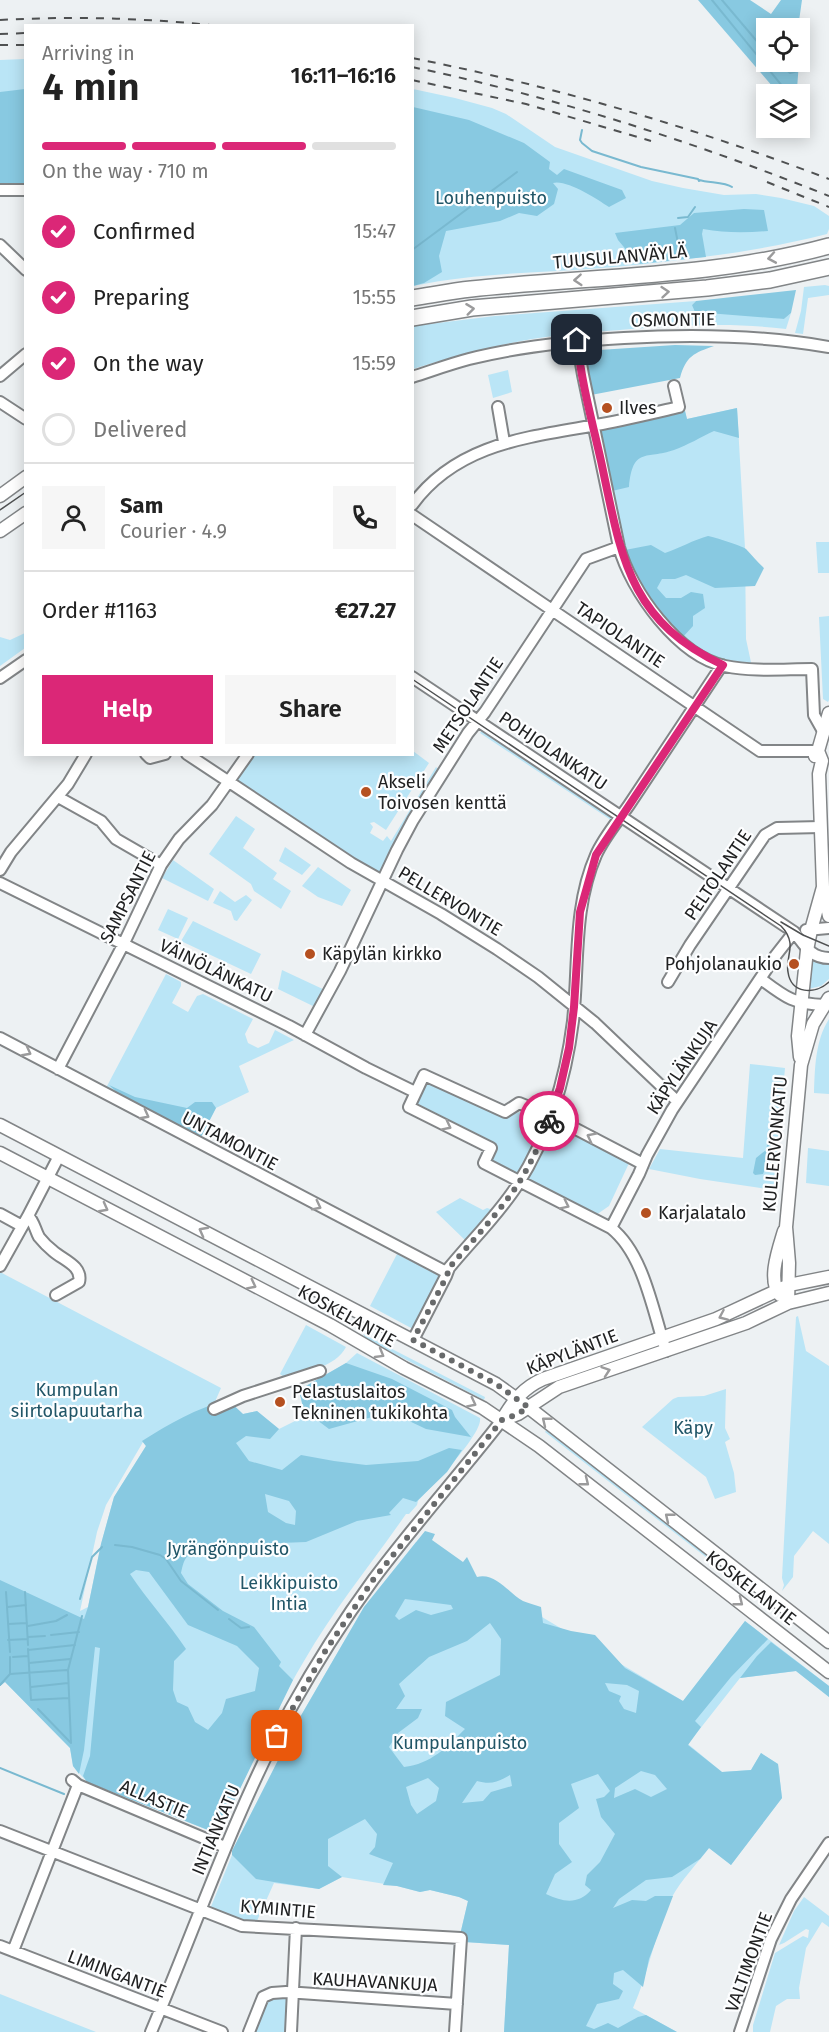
<!DOCTYPE html>
<html lang="en">
<head>
<meta charset="utf-8">
<style>
	body { margin:0; font-family:"Fira Sans",sans-serif; background:#f6f6f6; color:#222; height:100vh; display:flex; flex-direction:column; font-size:22px; white-space:nowrap }
	* { box-sizing:border-box; margin:0 }
	p { font-size:20px; color:#767676 }
	.icon { flex:none; width:33px; height:33px; fill:none; stroke:currentColor; stroke-width:2; stroke-linecap:round; stroke-linejoin:round }
	.map { position:relative; flex:1; overflow:hidden }
	.panel { position:absolute; left:24px; top:24px; width:390px; height:732px; display:flex; flex-direction:column; background:#fff; border-radius:0px; box-shadow:0 3px 15px #0003 }
	.panel>* { flex:none }
	.buttons { position:absolute; left:756px; top:18px; display:grid; gap:12px }
	.buttons a { display:grid; place-items:center; width:54px; height:54px; border-radius:0px; background:#fff; box-shadow:0 3px 15px #0003; font-size:30px }
	.pin { position:absolute; display:grid; place-items:center; width:51px; height:51px; color:#fff; margin:-26px; border-radius:12px; box-shadow:0 3px 9px #0006 }
	.courier { position:absolute; display:grid; place-items:center; width:60px; height:60px; margin:-30px; border:4px solid #db2777; border-radius:50%; background:#fff; color:#222; box-shadow:0 2px 8px #0007 }
	.head em { font-style:normal; font-weight:600 }
	.head div { display:flex; flex-direction:column-reverse }
	.head { display:flex; align-items:center; justify-content:space-between; height:102px; padding:0 18px }
	h1 { font-size:39px; font-weight:600; line-height:45px }
	.bar { display:grid; grid-template-columns:repeat(4,1fr); gap:9px 6px; align-content:center; height:72px; padding:0 18px }
	.bar i { height:8px; border-radius:4px; background:#e0e0e0 }
	.bar .active { background:#db2777 }
	.bar p { grid-column:span 4 }
	.line { display:flex; align-items:center; gap:15px; padding:0 18px; border-top:2px solid #e0e0e0 }
	.line div { flex:1 }
	.round { display:grid; place-items:center; flex:none; width:63px; height:63px; border-radius:0px; background:#f6f6f6 }
	ol { padding:0 18px; list-style:none }
	li { display:flex; align-items:center; gap:18px; height:66px }
	li p { margin-inline-start:auto }
	li .icon { padding:6px; border-radius:50%; background:#db2777; color:#fff; stroke-width:4 }
	li:last-child { color:#767676 }
	li i { width:33px; height:33px; border:3px solid #e0e0e0; border-radius:50% }
	.cta { display:flex; gap:12px; margin-top:auto; padding:12px 18px }
	.cta a { flex:1; height:69px; border-radius:0px; background:#db2777; color:#fff; font-size:24px; font-weight:600; line-height:69px; text-align:center }
	.cta a+a { background:#f6f6f6; color:#222 }
	.map>svg:first-child { display:block }
	.green { fill:#bae5f6; fill-rule:evenodd }
	.forest { fill:#88c9e1; fill-rule:evenodd }
	.lines { fill:none; stroke-linecap:round; stroke-linejoin:round }
	.stream { stroke:#79b9d0; stroke-width:2 }
	.minor-casing { stroke:#828587; stroke-width:14 }
	.major-casing { stroke:#828587; stroke-width:15 }
	.highway-casing { stroke:#828587; stroke-width:18 }
	.minor { stroke:#fff; stroke-width:10 }
	.major { stroke:#fff; stroke-width:12 }
	.highway { stroke:#fff; stroke-width:15 }
	.tram { stroke:#4f5152; stroke-width:1.5 }
	.rail { stroke:#4f5152; stroke-width:2; stroke-dasharray:8 8; stroke-linecap:butt }
	.oneway { stroke:#9b9b9c }
	.done { stroke:#686a6b; stroke-width:6; stroke-dasharray:0 10.8 }
	.route { stroke:#db2777; stroke-width:8 }
	.poi-dot { fill:#b55020; stroke:#fdfeff; stroke-width:2 }
	.labels { text-anchor:middle; dominant-baseline:central; stroke-width:4.5; stroke-linejoin:round; paint-order:stroke }
	.park-label { font-size:18px; fill:#205567; stroke:#fdfeff }
	.street-label { font-size:18px; fill:#202122; stroke:#fdfeff }
	.poi-label { font-size:18px; fill:#202122; stroke:#fdfeff; text-anchor:start }
</style>
</head>
<body>
<div class="map">
<svg width="829" height="2032" viewBox="0 0 829 2032">
	<rect width="100%" height="100%" fill="#edf1f3"/>
	<!-- green -->
	<path class="green" d="M25,59V185H0V60Z
		M413,89L455,98L492,108L506,114L555,147L652,181L683,188L724,195L756,194L781,198L814,206L829,216V229L827,234C757,252 685,260 614,267C547,273 479,272 413,286Z
		M825,285L829,286V295L808,298L803,334L795,333L801,311L804,287Z
		M696,301L692,305L784,319L791,313L786,329C737,323 694,325 645,328C608,331 569,333 532,339C492,346 452,357 413,369V326L495,316Z
		M508,370L512,392L493,398L488,375Z
		M737,408L745,548L746,639L752,667L724,662L701,651L682,638L625,550L599,430L685,411L687,419Z
		M816,542H829V573H818Z
		M829,616V700L828,702L823,699L819,617Z
		M25,633V648L0,666V637L10,640Z
		M482,730L613,818L611,820L480,733Z
		M413,751L429,763L386,830L374,822L370,823L373,827L370,833L383,841L387,836L391,841L436,767L438,769L394,846L381,872L377,873L236,780L253,755L412,754Z
		M236,816L255,829L243,848L277,873L273,879L291,891L281,909L254,891L251,884L209,854Z
		M285,847L311,865L302,875L279,861Z
		M173,860L214,889L208,901L162,878Z
		M318,867L351,890L342,906L318,897L302,886Z
		M220,891L235,902L246,895L252,900L237,921L234,920L231,911L213,903Z
		M168,909L188,918L178,939L158,930Z
		M193,921L261,954L251,974L181,941Z
		M810,960L820,963H829V979L821,986L808,989Z
		M282,970L327,991L317,1008L278,989Z
		M166,974L181,982V986L172,1003L188,1012L197,996L203,994L253,1019L245,1034L248,1043L258,1048L269,1043L275,1030L294,1040L239,1066L249,1092L216,1108L201,1137L106,1088Z
		M829,1019V1094L814,1093C815,1068 815,1041 829,1019Z
		M750,1064L785,1068L774,1190L700,1179L649,1169L660,1149L743,1158Z
		M431,1082L502,1115L529,1111L543,1117L545,1120L519,1175L494,1162L492,1157L495,1149L417,1105L415,1102L423,1083Z
		M556,1123L630,1161L609,1206L596,1215L526,1183L553,1125Z
		M808,1148L829,1151V1186L806,1183Z
		M460,1198L483,1210L487,1208L493,1210L466,1241L436,1212Z
		M397,1254L442,1277L413,1329L370,1306Z
		M0,1272L221,1388L214,1404L228,1400L243,1414L257,1411L279,1429L305,1416L299,1390L346,1363L357,1353L480,1418C483,1434 430,1488 418,1501L417,1505L409,1514H406C372,1563 334,1609 304,1661C271,1716 247,1777 218,1834L87,1782L73,1766L70,1748L5,1682L0,1686ZM143,1442L146,1446L114,1497L101,1544L88,1607L80,1611L97,1532L106,1505Z
		M798,1316L806,1351L829,1366V1544L813,1531L794,1556L793,1577L782,1591L784,1585L782,1578L796,1317Z
		M306,1325L346,1347C336,1367 305,1372 285,1378L280,1374Z
		M363,1334L485,1397L484,1400L366,1339Z
		M726,1389L725,1428L730,1439L725,1442L734,1473L736,1492L715,1499L706,1477L642,1427L673,1399L678,1397L704,1396Z
		M547,1429L747,1585V1589L545,1432Z
		M416,1542L683,1701L745,1621L829,1686V1697L796,1671L740,1678L688,1744L722,1772L751,1770L761,1753L778,1764L782,1798L731,1865L709,1848C697,1864 681,1880 672,1897C655,1932 649,1972 633,2008L677,2032H504L509,1945L465,1942L460,1935L468,1901L459,1897L430,1890L420,1892L397,1886L342,1877L319,1889L274,1883L256,1923L240,1922L210,1909L232,1855V1851L299,1719L364,1607Z
		M804,1897L829,1916V1927L822,1922L806,1948L799,1988L800,1999H787L776,2006L770,2032H753V2025L775,1953L803,1936L808,1938L809,1930L806,1929L784,1943L779,1945L794,1911Z
		M0,1994L96,2032H0Z
		M291,1996L288,2032H253L267,1998Z"/>
	<!-- forest -->
	<path class="forest" d="M698,0H750L771,14L781,0H802L798,28H766V62H799L797,89L792,94H779Z
		M25,89V185H0V92Z
		M413,107L469,120L524,143L550,162L549,169L557,175L564,169L622,190L626,198L609,207C597,199 566,179 553,183L558,189L554,204L537,216L519,213L500,221L446,231L439,256L442,272L424,283L413,286Z
		M744,209L764,210L768,231C745,233 725,233 703,229L702,234L706,257L638,264L618,240L615,233L680,225L694,213Z
		M796,290L791,313L784,319L695,312L692,305L696,301Z
		M675,345L714,346C694,353 686,356 680,378L591,395L584,351Z
		M737,408L739,438L714,431C701,437 688,445 674,450C646,460 633,446 629,487L612,491L599,430L685,411L687,419Z
		M708,536C714,537 742,546 746,549C752,555 757,562 764,568L755,586L715,588L686,575L675,579H662L657,588L666,598H681L691,592L703,594L705,608L693,616V626L682,638L656,611L632,573L625,550L651,545L665,553C680,548 693,540 708,536Z
		M109,1085L135,1097L187,1108L195,1102H212L216,1108L201,1137L121,1096Z
		M769,1137L776,1138L773,1159L768,1162L763,1174L755,1175L753,1173L756,1158L766,1150Z
		M346,1363L392,1379L452,1410L455,1417L471,1437L426,1429L407,1420L383,1414L329,1429L317,1420L305,1416L299,1390Z
		M228,1400L243,1414L257,1411L279,1429L270,1439L246,1436L236,1443L249,1461L282,1470L301,1455L334,1461L366,1465L418,1461L449,1448L462,1450L447,1472L416,1502L403,1498L389,1513L391,1515L357,1521L306,1542L251,1544L230,1547L219,1554C209,1548 193,1548 186,1558C183,1562 182,1569 181,1573L188,1584L223,1611L254,1627L281,1662L279,1666L293,1680L218,1834L87,1782L83,1776L90,1756L100,1648L95,1647L84,1750L79,1774L73,1766L70,1748L5,1682L0,1686V1580L84,1619L88,1607L101,1544L114,1497L146,1446L142,1441C169,1424 196,1408 228,1400ZM265,1494L289,1501L296,1511L295,1525L286,1523L268,1512ZM136,1570L149,1572L188,1625L237,1646L259,1668L255,1691L226,1699L222,1713L208,1730L195,1722L188,1707L177,1702L173,1690L174,1661L186,1649C169,1623 147,1600 130,1574Z
		M425,1531L435,1534L432,1540L463,1562L467,1557L477,1577C495,1572 509,1593 523,1601C528,1603 535,1605 541,1607L543,1623L571,1631L595,1635L625,1668L683,1701L745,1621L768,1639L731,1677L695,1721L701,1727L688,1745L722,1772L751,1770L761,1753L778,1764L782,1798L731,1865L709,1848L700,1859L672,1877L646,1880L619,1899L613,1908L632,1900L646,1901L655,1896H673L649,1959L643,1987L623,1970L614,1973L613,1984L623,1991L619,1999L597,2004L586,2026L594,2029L608,2023L618,2028L638,2017L646,2015L677,2032H504L509,1945L465,1942L460,1935L468,1901L459,1897L430,1890L420,1892L397,1886L383,1885L393,1863L369,1854L375,1847L377,1834L365,1819L328,1839V1866L342,1877L319,1889L274,1882L256,1879L232,1855V1851L299,1719L364,1607ZM405,1599L451,1605L453,1609L431,1615L416,1610L399,1620L395,1616ZM490,1623L501,1639L500,1675L446,1702L445,1716L465,1729C447,1747 431,1764 404,1767L389,1747L398,1733L418,1718L422,1709H396L405,1696L399,1684L429,1657L467,1641ZM605,1683L627,1685L639,1691L636,1713L624,1709L619,1701L621,1696L609,1691ZM641,1771L655,1775L667,1789L651,1797L635,1789L614,1798L615,1788ZM598,1774L610,1791L604,1797L596,1799L601,1817L615,1834L600,1862L587,1875L585,1885L591,1890C578,1905 563,1902 546,1894L555,1874L572,1862L559,1844V1823L579,1808L571,1784ZM510,1775L512,1786L491,1792L483,1801L462,1803L477,1781C491,1785 498,1782 510,1775ZM428,1778L439,1788L436,1801L417,1814L411,1805L406,1787Z
		M771,1642L829,1686V1697L796,1671L740,1678L757,1656Z"/>
	<g class="lines">
		<!-- stream -->
		<path class="stream" d="M712,0L783,87L790,90
			M722,0L766,52
			M777,62L790,73L798,71
			M582,130L580,140L582,143L592,151L641,167L698,179L699,181
			M699,180C709,183 725,182 732,187
			M678,218L688,217L695,207
			M675,228L679,248
			M412,250L517,172
			M115,1545L132,1547L160,1555L166,1559L181,1581L218,1610
			M6,1592L10,1652
			M25,1592L28,1645
			M80,1599L92,1557L102,1547
			M8,1607L26,1605
			M229,1619L241,1628L249,1627
			M8,1624L27,1623
			M28,1626L56,1621L67,1615
			M51,1635L79,1632
			M28,1637L45,1636
			M8,1640L28,1639
			M28,1649L31,1700L69,1698
			M28,1650L75,1645
			M10,1657V1674
			M13,1657L28,1656
			M29,1663L70,1659
			M0,1685L10,1674L67,1670
			M31,1687L68,1683
			M38,1709L71,1743
			M71,1743L68,1670L82,1616
			M0,1768L64,1794"/>
		<defs>
			<path id="minor" d="M0,190H26
				M0,245L26,270
				M577,340L583,375L619,547C631,591 678,656 725,666C754,672 783,669 812,669L814,715L823,731
				M0,376L26,354
				M412,377C431,371 450,364 469,359C520,346 572,341 624,338C692,334 761,335 829,347
				M0,402L26,419
				M498,407L504,442
				M412,505C458,442 531,437 602,424C628,419 653,413 679,407L674,386
				M412,515L760,751H818
				M412,677L794,932C805,945 810,958 829,958
				M0,678L26,660
				M146,754L150,758L165,754
				M187,754L351,863L441,914L497,949L538,977L595,1023L677,1101
				M58,797L101,821L116,839L161,865
				M0,870L11,852L68,784L86,754
				M0,883L289,1026L366,1068L415,1092
				M806,930L829,928
				M761,979C785,997 793,1004 824,1005
				M668,982L690,945L765,835L777,828L821,827
				M305,1035L340,971L397,850L413,820L468,733L485,712L586,559L619,547
				M0,1038L446,1272
				M58,1069L123,945L161,865L179,839L212,805L248,754
				M643,1164L551,1116L519,1103L505,1112L424,1075L409,1107L491,1148L484,1163L611,1228C644,1254 653,1312 666,1351
				M0,1214L22,1226
				M611,1228L639,1174L647,1155L672,1110L776,955L794,932
				M0,1266L28,1216
				M56,1295L79,1282C83,1266 63,1260 53,1251C48,1247 43,1242 39,1237C35,1230 34,1221 28,1216L59,1156
				M413,1340L446,1276L449,1268C472,1240 499,1214 518,1184C549,1135 566,1077 573,1021C579,965 573,907 596,855C604,837 618,821 629,805C660,759 691,712 722,665
				M214,1409L243,1396L320,1371
				M72,1780L78,1785L225,1847
				M0,1831L242,1926L461,1938L455,2032
				M0,1946L222,2032
				M13,1951L78,1785
				M151,2032C197,1924 234,1813 290,1710C315,1665 343,1621 373,1580C414,1525 460,1474 502,1420
				M249,2032L263,1997L272,1993L286,1992L457,2004
				M291,2032L296,1928
				M740,2032L771,1939L791,1899L829,1843"/>
			<path id="major" d="M0,496L26,477
				M0,531L26,513
				M818,751L822,761L819,774L823,887L829,916
				M815,756L818,751L829,713
				M800,1057L798,1036L807,950L811,930L823,887
				M0,1125L496,1384L528,1407L829,1642
				M0,1153L330,1325L404,1368L483,1408L539,1446L829,1672
				M780,1295C767,1280 779,1248 784,1231
				M788,1303L789,1263L786,1227L801,1065L813,1024L829,998
				M502,1420C513,1401 523,1388 543,1379L716,1319L789,1285L829,1277
				M502,1420L518,1414L559,1387L746,1323L788,1303L829,1293"/>
			<path id="highway" d="M412,298C432,295 452,291 471,289C590,276 712,278 829,246
				M412,318L472,308L707,288L770,280L829,267"/>
		</defs>
		<!-- minor casing -->
		<use href="#minor" class="minor-casing"/>
		<!-- major casing -->
		<use href="#major" class="major-casing"/>
		<!-- highway casing -->
		<use href="#highway" class="highway-casing"/>
		<!-- minor -->
		<use href="#minor" class="minor"/>
		<!-- major -->
		<use href="#major" class="major"/>
		<!-- highway -->
		<use href="#highway" class="highway"/>
		<!-- tram -->
		<path class="tram" d="M0,510L26,492
			M412,679L781,926C786,931 789,936 790,943C791,953 786,962 788,972C791,994 815,995 829,982
			M781,922L803,935L829,946"/>
		<!-- rail -->
		<path class="rail" d="M0,20C72,16 147,18 219,26
			M0,34L26,33
			M0,45H26
			M412,58C557,87 692,127 829,179
			M412,67C555,97 694,142 829,196
			M412,80L526,104L651,141
			M767,182L829,207"/>
	</g>
	<!-- one-way arrows -->
	<defs><path id="oneway-chevron" d="M-2-3.5L2.5 0L-2 3.5" fill="none" stroke-width="1.6" stroke-linecap="round" stroke-linejoin="round" transform="scale(1.5)"/></defs>
	<g class="oneway">
		<use href="#oneway-chevron" transform="translate(772 258) rotate(170)"/>
		<use href="#oneway-chevron" transform="translate(578 280) rotate(176)"/>
		<use href="#oneway-chevron" transform="translate(665 292) rotate(-5)"/>
		<use href="#oneway-chevron" transform="translate(470 309) rotate(-7)"/>
		<use href="#oneway-chevron" transform="translate(27 1052) rotate(28)"/>
		<use href="#oneway-chevron" transform="translate(145 1115) rotate(28)"/>
		<use href="#oneway-chevron" transform="translate(447 1126) rotate(27)"/>
		<use href="#oneway-chevron" transform="translate(591 1137) rotate(-153)"/>
		<use href="#oneway-chevron" transform="translate(565 1205) rotate(26)"/>
		<use href="#oneway-chevron" transform="translate(317 1206) rotate(27)"/>
		<use href="#oneway-chevron" transform="translate(104 1208) rotate(28)"/>
		<use href="#oneway-chevron" transform="translate(203 1231) rotate(-152)"/>
		<use href="#oneway-chevron" transform="translate(252 1285) rotate(27)"/>
		<use href="#oneway-chevron" transform="translate(723 1316) rotate(156)"/>
		<use href="#oneway-chevron" transform="translate(380 1354) rotate(30)"/>
		<use href="#oneway-chevron" transform="translate(606 1371) rotate(-19)"/>
		<use href="#oneway-chevron" transform="translate(472 1403) rotate(27)"/>
		<use href="#oneway-chevron" transform="translate(546 1421) rotate(-141)"/>
		<use href="#oneway-chevron" transform="translate(585 1482) rotate(38)"/>
		<use href="#oneway-chevron" transform="translate(669 1517) rotate(-141)"/>
		<use href="#oneway-chevron" transform="translate(739 1602) rotate(38)"/>
	</g>
	<g class="lines">
		<!-- done -->
		<path class="done" d="M277,1736L324,1653L373,1580L502,1420L518,1414L528,1407L496,1384L413,1340L447,1276L449,1268C472,1241 498,1214 518,1184C531,1164 540,1143 549,1121"/>
		<!-- route -->
		<path class="route" d="M549,1121L560,1088L569,1048L574,1007L580,912L596,855L723,665C627,620 621,554 601,461C592,421 581,381 577,340"/>
	</g>
	<!-- markers -->
	<g class="poi-dot">
		<circle cx="607" cy="408" r="6"/>
		<circle cx="366" cy="792" r="6"/>
		<circle cx="310" cy="954" r="6"/>
		<circle cx="794" cy="964" r="6"/>
		<circle cx="646" cy="1213" r="6"/>
		<circle cx="280" cy="1402" r="6"/>
	</g>
	<g class="labels">
		<!-- park labels -->
		<g class="park-label">
			<text x="491" y="198">Louhenpuisto</text>
			<text x="77" y="1390">Kumpulan<tspan x="77" dy="21">siirtolapuutarha</tspan></text>
			<text x="693" y="1428">Käpy</text>
			<text x="228" y="1549">Jyrängönpuisto</text>
			<text x="289" y="1583">Leikkipuisto<tspan x="289" dy="21">Intia</tspan></text>
			<text x="460" y="1743">Kumpulanpuisto</text>
		</g>
		<!-- street labels -->
		<g class="street-label">
			<text transform="translate(620 257) rotate(-5)">TUUSULANVÄYLÄ</text>
			<text transform="translate(673 320) rotate(-1)">OSMONTIE</text>
			<text transform="translate(620 635) rotate(34)">TAPIOLANTIE</text>
			<text transform="translate(468 705) rotate(-56)">METSOLANTIE</text>
			<text transform="translate(553 751) rotate(34)">POHJOLANKATU</text>
			<text transform="translate(718 875) rotate(-56)">PELTOLANTIE</text>
			<text transform="translate(128 897) rotate(-63)">SAMPSANTIE</text>
			<text transform="translate(450 901) rotate(31)">PELLERVONTIE</text>
			<text transform="translate(216 971) rotate(26)">VÄINÖLÄNKATU</text>
			<text transform="translate(682 1067) rotate(-56)">KÄPYLÄNKUJA</text>
			<text transform="translate(230 1141) rotate(28)">UNTAMONTIE</text>
			<text transform="translate(775 1144) rotate(-85)">KULLERVONKATU</text>
			<text transform="translate(347 1316) rotate(29)">KOSKELANTIE</text>
			<text transform="translate(572 1352) rotate(-21)">KÄPYLÄNTIE</text>
			<text transform="translate(751 1588) rotate(38)">KOSKELANTIE</text>
			<text transform="translate(154 1799) rotate(23)">ALLASTIE</text>
			<text transform="translate(216 1830) rotate(-67)">INTIANKATU</text>
			<text transform="translate(278 1909) rotate(5)">KYMINTIE</text>
			<text transform="translate(749 1962) rotate(-70)">VALTIMONTIE</text>
			<text transform="translate(117 1974) rotate(21)">LIMINGANTIE</text>
			<text transform="translate(375 1982) rotate(3)">KAUHAVANKUJA</text>
		</g>
		<!-- poi labels -->
		<g class="poi-label">
			<text x="619" y="408">Ilves</text>
			<text x="378" y="782">Akseli<tspan x="378" dy="21">Toivosen kenttä</tspan></text>
			<text x="322" y="954">Käpylän kirkko</text>
			<text x="782" y="964" text-anchor="end">Pohjolanaukio</text>
			<text x="658" y="1213">Karjalatalo</text>
			<text x="292" y="1392">Pelastuslaitos<tspan x="292" dy="21">Tekninen tukikohta</tspan></text>
		</g>
	</g>
</svg>
<div class="buttons">
<a><svg class="icon" aria-label="locate" viewBox="0 0 24 24"><circle cx="12" cy="12" r="6"/><path d="M12 2v4M12 18v4M2 12h4M18 12h4"/></svg></a>
<a><svg class="icon" aria-label="layers" viewBox="0 0 24 24"><path d="M12 4l9 5-9 5-9-5zM3 14l9 5 9-5"/></svg></a>
</div>
<div class="pin" style="left:277px;top:1736px;background:#ea580c"><svg class="icon" aria-label="bag" viewBox="0 0 24 24"><path d="M5 8h14l-1 12H6zM9 8a3 3 0 0 1 6 0"/></svg></div>
<div class="pin" style="left:577px;top:340px;background:#1f2937"><svg class="icon" aria-label="home" viewBox="0 0 24 24"><path d="M3 11l9-7 9 7M6 9v11h12V9"/></svg></div>
<div class="courier" style="left:549px;top:1121px"><svg class="icon" aria-label="bike" viewBox="0 0 24 24"><circle cx="6" cy="16" r="4"/><circle cx="18" cy="16" r="4"/><path d="M6 16l4-8h5l3 8M10 8l3 8H6M13 5h3"/></svg></div>
<section class="panel">
<div class="head"><div><h1>4 min</h1><p>Arriving in</p></div><em>16:11–16:16</em></div>
<div class="bar"><i class="active"></i><i class="active"></i><i class="active"></i><i></i><p>On the way · 710 m</p></div>
<ol>
<li><svg class="icon" aria-label="check" viewBox="0 0 24 24"><path d="M5 12l5 5 9-10"/></svg>Confirmed<p>15:47</p></li>
<li><svg class="icon" aria-label="check" viewBox="0 0 24 24"><path d="M5 12l5 5 9-10"/></svg>Preparing<p>15:55</p></li>
<li><svg class="icon" aria-label="check" viewBox="0 0 24 24"><path d="M5 12l5 5 9-10"/></svg>On the way<p>15:59</p></li>
<li><i></i>Delivered</li>
</ol>
<div class="line" style="height:108px"><a class="round"><svg class="icon" aria-label="person" viewBox="0 0 24 24"><circle cx="12" cy="8" r="4"/><path d="M4 21q1-7 8-7t8 7"/></svg></a><div><b>Sam</b><p>Courier · 4.9</p></div><a class="round"><svg class="icon" aria-label="phone" viewBox="0 0 24 24"><path d="M5 4h4l2 5-3 2q2 4 5 5l2-3 5 2v4C11 20 4 13 5 4z"/></svg></a></div>
<div class="line" style="height:78px"><div>Order #1163</div><b>€27.27</b></div>
<div class="cta"><a>Help</a><a>Share</a></div>
</section>
</div>
</body>
</html>
